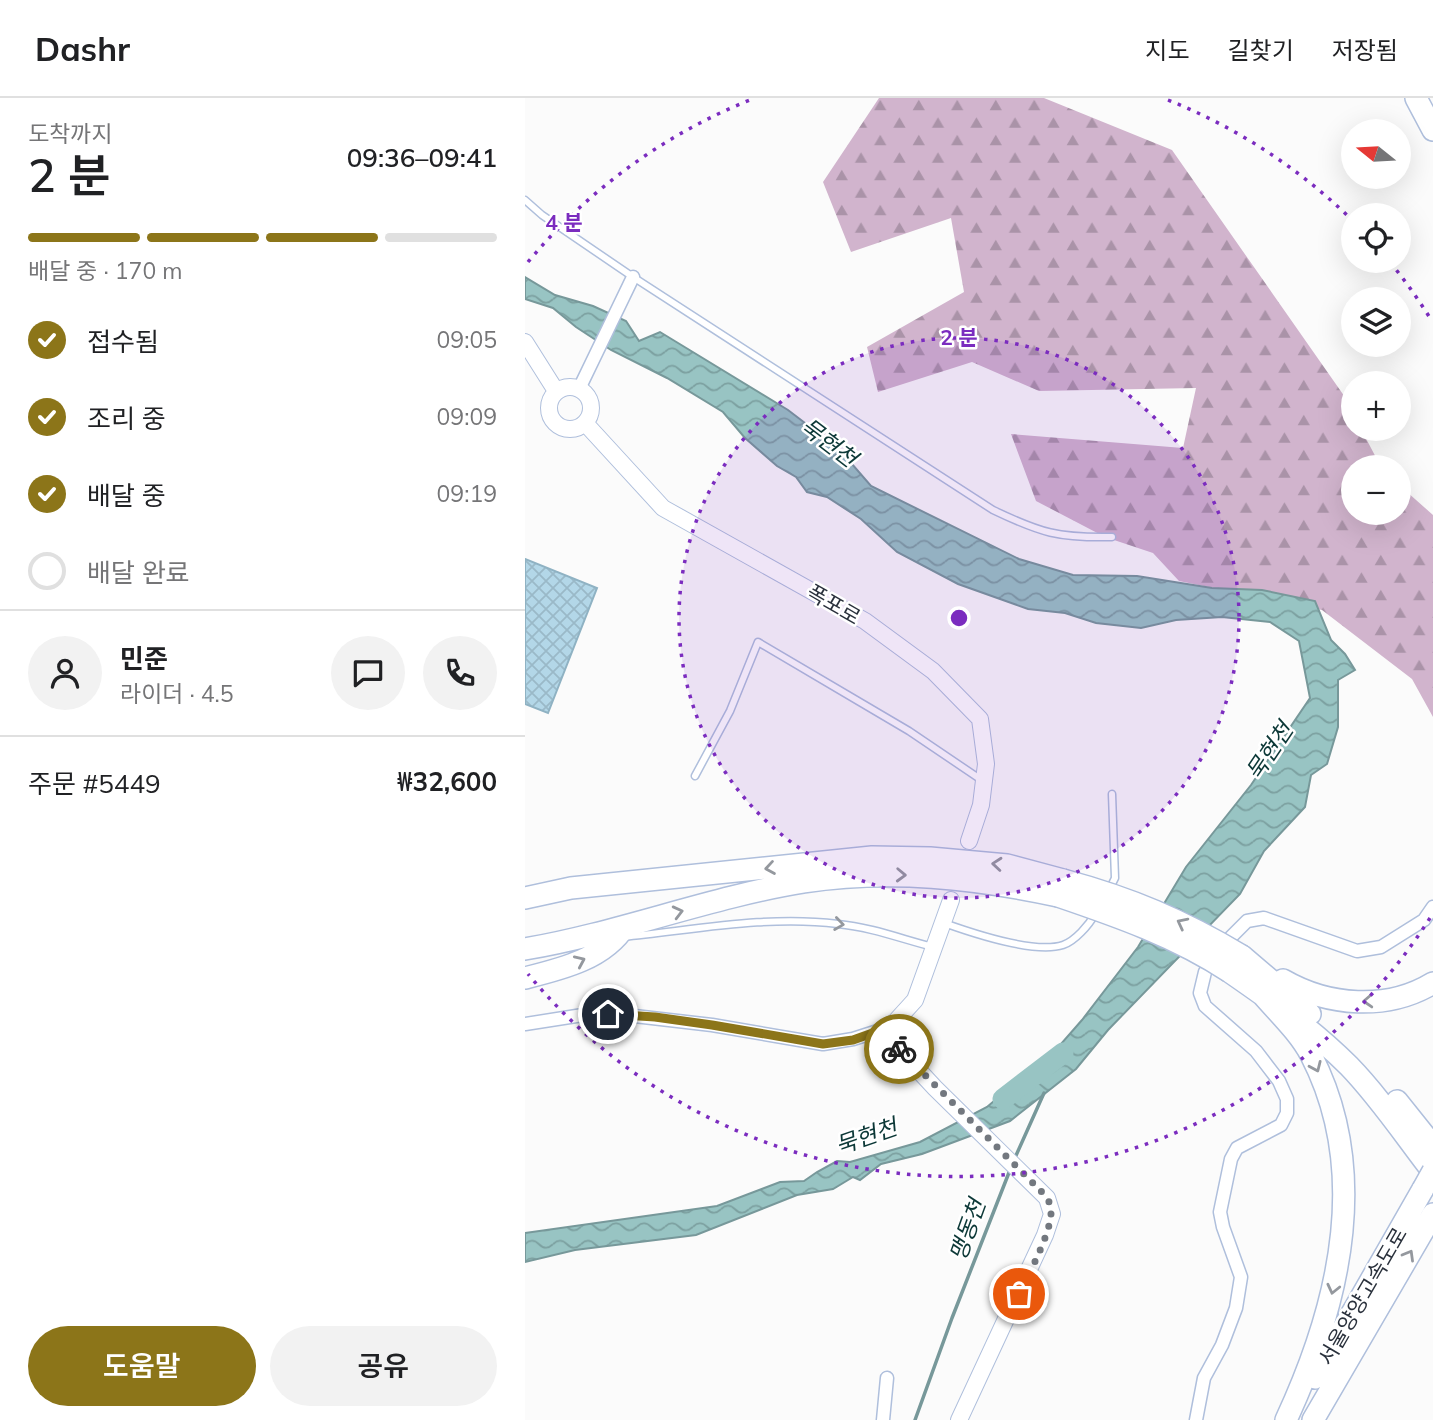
<!DOCTYPE html>
<html lang="ko">
<head>
<meta charset="utf-8">
<style>
	body { margin:0; font-family:Mulish,"Noto Sans KR",sans-serif; background:#f2f2f2; color:#202124; height:100vh; display:flex; flex-direction:column; font-size:26px; white-space:nowrap }
	* { box-sizing:border-box; margin:0 }
	p { font-size:23px; color:#757577 }
	.icon { flex:none; width:38px; height:38px; fill:none; stroke:currentColor; stroke-width:2; stroke-linecap:round; stroke-linejoin:round }
	.map { position:relative; flex:1; overflow:hidden }
	.side { display:flex; flex-direction:column; background:#fff; width:525px }
	.side>* { flex:none }
	.needle { width:46px; rotate:288deg }
	.fabs { position:absolute; left:816px; top:21px; display:grid; gap:14px }
	.fabs a { display:grid; place-items:center; width:70px; height:70px; border-radius:50%; background:#fff; box-shadow:0 7px 28px #0002; font-size:35px }
	.pin { position:absolute; display:grid; place-items:center; width:60px; height:60px; color:#fff; margin:-30px; border:4px solid #fff; border-radius:50%; box-shadow:0 2px 7px #0007 }
	.courier { position:absolute; display:grid; place-items:center; width:70px; height:70px; margin:-35px; border:5px solid #8c7519; border-radius:50%; background:#fff; color:#222; box-shadow:0 2px 9px #0007 }
	.head em { font-style:normal; font-weight:600 }
	.head div { display:flex; flex-direction:column-reverse }
	.head { display:flex; align-items:center; justify-content:space-between; height:119px; padding:0 28px }
	h1 { font-size:46px; font-weight:600; line-height:52px }
	.bar { display:grid; grid-template-columns:repeat(4,1fr); gap:10px 7px; align-content:center; height:84px; padding:0 28px }
	.bar i { height:9px; border-radius:5px; background:#e0e0e0 }
	.bar .on { background:#8c7519 }
	.bar p { grid-column:span 4 }
	.line { display:flex; align-items:center; gap:18px; padding:0 28px; border-top:2px solid #e0e0e0 }
	.line div { flex:1 }
	.round { display:grid; place-items:center; flex:none; width:74px; height:74px; border-radius:37px; background:#f2f2f2 }
	ol { padding:0 28px; list-style:none }
	li { display:flex; align-items:center; gap:21px; height:77px }
	li p { margin-inline-start:auto }
	li .icon { padding:7px; border-radius:50%; background:#8c7519; color:#fff; stroke-width:4 }
	li:last-child { color:#757577 }
	li i { width:38px; height:38px; border:4px solid #e0e0e0; border-radius:50% }
	.action { display:flex; gap:14px; margin-top:auto; padding:14px 28px }
	.action a { flex:1; height:80px; border-radius:42px; background:#8c7519; color:#fff; font-size:28px; font-weight:600; line-height:80px; text-align:center }
	.action a+a { background:#f2f2f2; color:#202124 }
	header { display:flex; align-items:center; gap:42px; box-sizing:border-box; height:98px; padding:0 35px; background:#fff; border-bottom:2px solid #e0e0e0 }
	header strong { font-size:33px }
	nav { display:flex; gap:38px; margin-inline-start:auto; font-size:24px }
	main { display:flex; flex:1; min-height:0 }
	.map>svg:first-child { display:block }
	.forest { fill:url(#forest-firs) }
	.water { fill:url(#water-waves); stroke:#77989a; stroke-width:2 }
	.lines { fill:none; stroke-linecap:round; stroke-linejoin:round }
	.stream { stroke:#77989a; stroke-width:3.5 }
	.river { stroke:#98c4c3; stroke-width:21 }
	.building { fill:url(#building-cross-hatch); stroke:#8fb2c3; stroke-width:2 }
	.service-casing { stroke:#afbfdc; stroke-width:9 }
	.minor-casing { stroke:#afbfdc; stroke-width:15 }
	.secondary-casing { stroke:#afbfdc; stroke-width:18 }
	.motorway-casing { stroke:#afbfdc; stroke-width:24 }
	.service { stroke:#fff; stroke-width:6 }
	.minor { stroke:#fff; stroke-width:12 }
	.secondary { stroke:#fff; stroke-width:16 }
	.motorway { stroke:#fff; stroke-width:21 }
	.motorway-bridge-casing { stroke:#afbfdc; stroke-width:24; stroke-linecap:butt }
	.motorway-bridge { stroke:#fff; stroke-width:21 }
	.oneway { stroke:#94989e }
	.done { stroke:#73787f; stroke-width:7; stroke-dasharray:0 12.6 }
	.route { stroke:#8c7519; stroke-width:9 }
	.ring { fill:none; stroke:#7b2cbf; stroke-width:3.5; stroke-dasharray:3.5 7 }
	.labels { text-anchor:middle; dominant-baseline:central; stroke-width:5; stroke-linejoin:round; paint-order:stroke }
	.street-label { font-size:21px; fill:#2a313c; stroke:#fff }
	.water-label { font-size:23px; font-style:italic; fill:#0c3837; stroke:#fff }
	.centre { fill:#7b2cbf; stroke:#fff; stroke-width:3.5 }
	.ring-label { font-size:21px; text-anchor:middle; font-weight:bold; fill:#7b2cbf; stroke:#fff; stroke-width:5; stroke-linejoin:round; paint-order:stroke }
</style>
</head>
<body>
<header>
<strong>Dashr</strong>
<nav><a>지도</a><a>길찾기</a><a>저장됨</a></nav>
</header>
<main>
<section class="side">
<div class="head"><div><h1>2 분</h1><p>도착까지</p></div><em>09:36–09:41</em></div>
<div class="bar"><i class="on"></i><i class="on"></i><i class="on"></i><i></i><p>배달 중 · 170 m</p></div>
<ol>
<li><svg class="icon" aria-label="check" viewBox="0 0 24 24"><path d="M5 12l5 5 9-10"/></svg>접수됨<p>09:05</p></li>
<li><svg class="icon" aria-label="check" viewBox="0 0 24 24"><path d="M5 12l5 5 9-10"/></svg>조리 중<p>09:09</p></li>
<li><svg class="icon" aria-label="check" viewBox="0 0 24 24"><path d="M5 12l5 5 9-10"/></svg>배달 중<p>09:19</p></li>
<li><i></i>배달 완료</li>
</ol>
<div class="line" style="height:126px"><a class="round"><svg class="icon" aria-label="person" viewBox="0 0 24 24"><circle cx="12" cy="8" r="4"/><path d="M4 21q1-7 8-7t8 7"/></svg></a><div><b>민준</b><p>라이더 · 4.5</p></div><a class="round"><svg class="icon" aria-label="chat" viewBox="0 0 24 24"><path d="M4 5h16v11H9l-5 4z"/></svg></a><a class="round"><svg class="icon" aria-label="phone" viewBox="0 0 24 24"><path d="M5 4h4l2 5-3 2q2 4 5 5l2-3 5 2v4C11 20 4 13 5 4z"/></svg></a></div>
<div class="line" style="height:91px"><div>주문 #5449</div><b>₩32,600</b></div>
<div class="action"><a>도움말</a><a>공유</a></div>
</section>
<div class="map">
<svg width="908" height="1322" viewBox="0 0 908 1322">
	<defs>
		<pattern id="forest-firs" width="22" height="20" patternUnits="userSpaceOnUse" patternTransform="scale(1.75)"><rect width="22" height="20" fill="#d1b4cd"/><path d="M5 1l3.5 6h-7zM16 11l3.5 6h-7z" fill="#aa93a8"/></pattern>
		<pattern id="water-waves" width="16" height="10" patternUnits="userSpaceOnUse" patternTransform="scale(1.75)"><rect width="16" height="10" fill="#98c4c3"/><path d="M0 5q4-4 8 0t8 0" fill="none" stroke="#7ca0a0"/></pattern>
		<pattern id="building-cross-hatch" width="8" height="8" patternUnits="userSpaceOnUse" patternTransform="scale(1.75)"><rect width="8" height="8" fill="#b3d7e8"/><path d="M0 0l8 8M0 8l8-8" fill="none" stroke="#9ab9c8"/></pattern>
	</defs>
	<rect width="100%" height="100%" fill="#fbfbfb"/>
	<!-- forest -->
	<path class="forest" d="M354,0H519L647,52L822,302L828,314V331H836L856,369H828V415H873V386L908,417V619L887,581L797,512L654,483L628,455L580,439L511,403L486,336L658,350L671,290L514,293L447,264L353,294L342,249L439,194L426,120L326,154L298,84Z"/>
	<!-- water -->
	<path class="water" d="M0,179L30,197L68,208L101,223L114,243L135,234L263,312L314,351L346,388L494,461L548,477L612,478L687,490L737,492L790,503L806,542L820,556L830,572L813,582V629L802,666L786,677L780,709L739,753L715,796L583,932L551,971L485,1023L397,1056L356,1066L335,1082L328,1079L308,1091L272,1097L171,1137L50,1152L0,1164V1135L192,1108L255,1084L279,1083L292,1074L312,1063L325,1064L395,1044L462,1009L476,997L513,977L528,955L557,922L613,849L661,769L726,687L785,600L774,543L745,524L697,519L651,522L616,530L571,525L540,515L503,511L433,486L372,454L336,421L302,399L282,394L271,379L252,368L220,340L198,314L142,280L86,252L51,229L28,210L0,201Z"/>
	<g class="lines">
		<!-- stream -->
		<path class="stream" d="M489,1062L519,995
			M390,1322L427,1220L485,1072"/>
		<!-- river -->
		<path class="river" d="M478,1001L538,955"/>
	</g>
	<!-- building -->
	<path class="building" d="M0,461L72,490L23,615L0,606Z"/>
	<g class="lines">
		<defs>
			<path id="service" d="M0,102L17,117L108,179L468,412C516,435 533,440 587,439
				M170,678L205,613L233,544L384,633L458,683
				M584,792L590,780L587,696
				M419,825C447,835 510,856 538,847C550,843 564,827 570,816
				M98,839C169,832 242,817 313,826C345,829 377,841 408,849"/>
			<path id="minor" d="M54,291L108,179
				M0,926L64,916L101,917L187,927L298,946L328,941L356,932
				M358,1322L362,1280
				M671,1322L679,1280L697,1247L711,1210L716,1179L698,1129L695,1114L706,1061L712,1050L756,1027L762,1015V1001L754,983L731,953L680,908L675,895L680,874L706,839L722,823L739,820L832,853L856,849L899,822L908,809"/>
			<path id="secondary" d="M0,244L31,293
				M24 310a21 21 0 1 1 42 0a21 21 0 1 1-42 0Z
				M60,325L138,410L340,523L408,573L455,621L461,666L456,707L444,743
				M426,802L390,902L370,924L356,932L410,990L522,1100L527,1116L520,1137L434,1322"/>
			<path id="motorway" d="M891,0L908,32
				M0,800L46,790L347,759L405,760L482,767L538,782
				M0,851C94,835 185,799 279,784C365,771 449,780 533,798
				M717,858L785,916
				M705,874C747,903 788,932 824,968C855,1000 880,1038 908,1074
				M0,880C36,871 79,861 100,828
				M758,882C803,908 862,913 908,885
				M736,895C753,915 774,934 786,957C847,1075 814,1208 761,1322
				M872,1003L908,1048
				M790,1280L898,1091
				M788,1322L908,1116"/>
		</defs>
		<!-- service casing -->
		<use href="#service" class="service-casing"/>
		<!-- minor casing -->
		<use href="#minor" class="minor-casing"/>
		<!-- secondary casing -->
		<use href="#secondary" class="secondary-casing"/>
		<!-- motorway casing -->
		<use href="#motorway" class="motorway-casing"/>
		<!-- service -->
		<use href="#service" class="service"/>
		<!-- minor -->
		<use href="#minor" class="minor"/>
		<!-- secondary -->
		<use href="#secondary" class="secondary"/>
		<!-- motorway -->
		<use href="#motorway" class="motorway"/>
		<defs>
			<path id="motorway-bridge" d="M538,782C605,800 657,822 717,858
				M533,798C592,818 652,839 705,874
				M898,1091L908,1073"/>
		</defs>
		<!-- motorway-bridge casing -->
		<use href="#motorway-bridge" class="motorway-bridge-casing"/>
		<!-- motorway-bridge -->
		<use href="#motorway-bridge" class="motorway-bridge"/>
	</g>
	<!-- one-way arrows -->
	<defs><path id="oneway-chevron" d="M-2-3.5L2.5 0L-2 3.5" fill="none" stroke-width="1.6" stroke-linecap="round" stroke-linejoin="round" transform="scale(1.75)"/></defs>
	<g class="oneway">
		<use href="#oneway-chevron" transform="translate(472 766) rotate(-175)"/>
		<use href="#oneway-chevron" transform="translate(245 770) rotate(171)"/>
		<use href="#oneway-chevron" transform="translate(376 777) rotate(2)"/>
		<use href="#oneway-chevron" transform="translate(153 814) rotate(-14)"/>
		<use href="#oneway-chevron" transform="translate(657 825) rotate(-153)"/>
		<use href="#oneway-chevron" transform="translate(314 826) rotate(8)"/>
		<use href="#oneway-chevron" transform="translate(55 863) rotate(-24)"/>
		<use href="#oneway-chevron" transform="translate(843 903) rotate(177)"/>
		<use href="#oneway-chevron" transform="translate(791 969) rotate(66)"/>
		<use href="#oneway-chevron" transform="translate(884 1157) rotate(-60)"/>
		<use href="#oneway-chevron" transform="translate(808 1191) rotate(103)"/>
	</g>
	<g class="lines">
		<!-- done -->
		<path class="done" d="M374,951L511,1088C516,1093 522,1099 525,1106C532,1126 503,1177 494,1196"/>
		<!-- route -->
		<path class="route" d="M83,916L130,919L187,927L298,946L328,942L356,932L374,951"/>
	</g>
	<!-- distance rings -->
	<circle cx="434" cy="520" r="280" fill="#7b2cbf" fill-opacity=".12"/>
	<g class="ring">
		<circle cx="434" cy="520" r="280"/>
		<path d="M905 820A559 559 0 0 1 3 876M3 164A559 559 0 0 1 225 2M643 2A559 559 0 0 1 826 121M865 164A559 559 0 0 1 905 220"/>
	</g>
	<g class="labels">
		<!-- street labels -->
		<g class="street-label">
			<text transform="translate(309 506) rotate(30)">폭포로</text>
			<text transform="translate(837 1198) rotate(-60)">서울양양고속도로</text>
		</g>
		<!-- water labels -->
		<g class="water-label">
			<text transform="translate(304 344) rotate(37)">묵현천</text>
			<text transform="translate(744 653) rotate(-56)">묵현천</text>
			<text transform="translate(341 1038) rotate(-19)">묵현천</text>
			<text transform="translate(442 1132) rotate(-70)">맹동천</text>
		</g>
	</g>
	<circle cx="434" cy="520" r="10" class="centre"/>
	<g class="ring-label">
		<text x="39" y="132">4 분</text>
		<text x="434" y="247">2 분</text>
	</g>
</svg>
<div class="fabs">
<a><svg class="needle" viewBox="-14 -14 28 28"><path d="M0-13l5 13h-10z" fill="#e53935"/><path d="M0 13l5-13h-10z" fill="#757577"/></svg></a>
<a><svg class="icon" aria-label="locate" viewBox="0 0 24 24"><circle cx="12" cy="12" r="6"/><path d="M12 2v4M12 18v4M2 12h4M18 12h4"/></svg></a>
<a><svg class="icon" aria-label="layers" viewBox="0 0 24 24"><path d="M12 4l9 5-9 5-9-5zM3 14l9 5 9-5"/></svg></a>
<a>+</a>
<a>−</a>
</div>
<div class="pin" style="left:494px;top:1196px;background:#ea580c"><svg class="icon" aria-label="bag" viewBox="0 0 24 24"><path d="M5 8h14l-1 12H6zM9 8a3 3 0 0 1 6 0"/></svg></div>
<div class="pin" style="left:83px;top:916px;background:#1f2937"><svg class="icon" aria-label="home" viewBox="0 0 24 24"><path d="M3 11l9-7 9 7M6 9v11h12V9"/></svg></div>
<div class="courier" style="left:374px;top:951px"><svg class="icon" aria-label="bike" viewBox="0 0 24 24"><circle cx="6" cy="16" r="4"/><circle cx="18" cy="16" r="4"/><path d="M6 16l4-8h5l3 8M10 8l3 8H6M13 5h3"/></svg></div>
</div>
</main>
</body>
</html>
